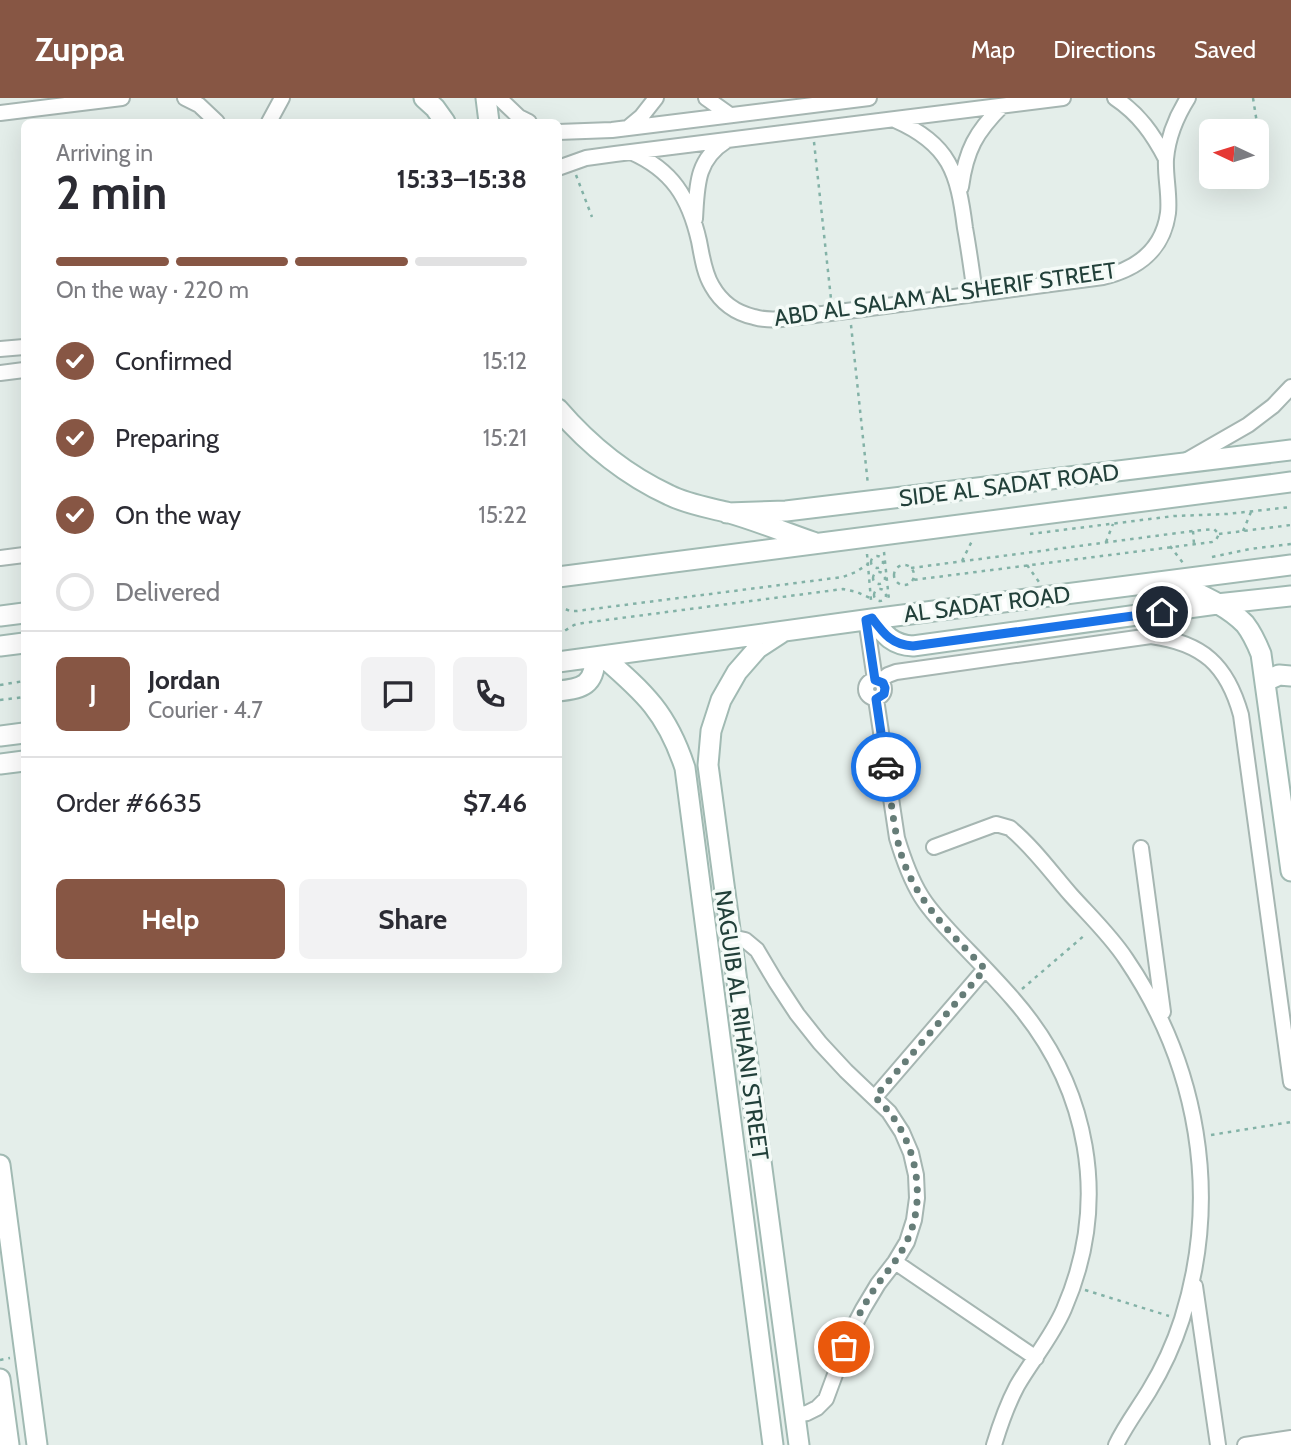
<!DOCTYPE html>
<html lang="en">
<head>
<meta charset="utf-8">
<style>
	body { margin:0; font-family:Cabin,sans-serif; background:#f2f2f3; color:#2b2b33; height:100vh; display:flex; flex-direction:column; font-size:26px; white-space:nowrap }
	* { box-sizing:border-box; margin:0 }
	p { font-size:23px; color:#7c7c81 }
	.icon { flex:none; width:38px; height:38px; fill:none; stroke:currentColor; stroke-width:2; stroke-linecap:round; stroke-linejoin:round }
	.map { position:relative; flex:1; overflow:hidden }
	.drawer { position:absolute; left:21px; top:21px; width:541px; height:854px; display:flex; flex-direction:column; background:#fff; border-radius:10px; box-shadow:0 7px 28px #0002 }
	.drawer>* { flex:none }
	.needle { width:46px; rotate:274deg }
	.controls { position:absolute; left:1199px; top:21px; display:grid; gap:14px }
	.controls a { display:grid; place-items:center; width:70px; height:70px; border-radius:10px; background:#fff; box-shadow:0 7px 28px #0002; font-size:35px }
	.pin { position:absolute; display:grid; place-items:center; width:60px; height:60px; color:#fff; margin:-30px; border:4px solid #fff; border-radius:50%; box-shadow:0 2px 7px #0007 }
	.courier { position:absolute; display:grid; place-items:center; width:70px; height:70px; margin:-35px; border:5px solid #1a73e8; border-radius:50%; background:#fff; color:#222; box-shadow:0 2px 9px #0007 }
	.headline em { font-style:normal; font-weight:700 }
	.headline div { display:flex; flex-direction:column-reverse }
	.headline { display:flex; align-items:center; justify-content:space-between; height:119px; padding:0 35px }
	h1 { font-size:46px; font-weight:700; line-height:52px }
	.bar { display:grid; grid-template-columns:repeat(4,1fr); gap:10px 7px; align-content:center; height:84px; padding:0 35px }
	.bar i { height:9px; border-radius:5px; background:#e1e1e2 }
	.bar .on { background:#875644 }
	.bar p { grid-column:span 4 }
	.line { display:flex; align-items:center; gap:18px; padding:0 35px; border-top:2px solid #e1e1e2 }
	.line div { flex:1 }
	.round { display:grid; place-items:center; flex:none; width:74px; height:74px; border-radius:10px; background:#f2f2f3 }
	ol { padding:0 35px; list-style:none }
	li { display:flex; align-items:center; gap:21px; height:77px }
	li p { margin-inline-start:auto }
	li .icon { padding:7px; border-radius:50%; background:#875644; color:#fff; stroke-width:4 }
	li:last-child { color:#7c7c81 }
	li i { width:38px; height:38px; border:4px solid #e1e1e2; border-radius:50% }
	.primary-button { display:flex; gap:14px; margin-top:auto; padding:14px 35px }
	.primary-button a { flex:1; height:80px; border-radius:10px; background:#875644; color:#fff; font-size:28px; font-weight:700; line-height:80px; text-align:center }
	.primary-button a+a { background:#f2f2f3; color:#2b2b33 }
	header { display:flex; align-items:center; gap:42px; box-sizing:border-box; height:98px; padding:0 35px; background:#875644; color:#fff }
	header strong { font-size:33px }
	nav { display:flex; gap:38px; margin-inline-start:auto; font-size:24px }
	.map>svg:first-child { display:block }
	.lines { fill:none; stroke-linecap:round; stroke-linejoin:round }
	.street-casing { stroke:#a6b6b2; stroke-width:18 }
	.secondary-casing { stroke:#a1bab3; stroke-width:23 }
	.path { stroke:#83b2a7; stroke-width:2.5; stroke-dasharray:3.5 5; stroke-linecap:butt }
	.street { stroke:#fff; stroke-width:14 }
	.secondary { stroke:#fff; stroke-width:19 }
	.done { stroke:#667d78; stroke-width:7; stroke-dasharray:0 12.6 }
	.route { stroke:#1a73e8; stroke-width:9 }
	.labels { text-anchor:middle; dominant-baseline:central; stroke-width:7; stroke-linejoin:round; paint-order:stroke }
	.street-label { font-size:23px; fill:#22403a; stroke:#f4faf7 }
</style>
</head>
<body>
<header>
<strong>Zuppa</strong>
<nav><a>Map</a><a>Directions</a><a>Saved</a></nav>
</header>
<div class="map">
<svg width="1291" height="1347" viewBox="0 0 1291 1347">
	<rect width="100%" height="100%" fill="#e4eeea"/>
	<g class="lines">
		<defs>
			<path id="street" d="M185,0L199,7L217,24
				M499,0L519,19L529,24
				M706,0L730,17
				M1115,0C1139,16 1153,36 1166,61
				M0,15L122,0
				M895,22C950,46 958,75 965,130C969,152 972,174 975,196
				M269,24L282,0
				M629,29L641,19L656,0
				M558,34L612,32L869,0
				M631,54C672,72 689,99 699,143C702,158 704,175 712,188C721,204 736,215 754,219C771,224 789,220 807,218C828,215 849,213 870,210C948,200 1026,189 1103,179C1137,171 1163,152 1168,115C1170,97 1165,79 1166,61C1168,38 1176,19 1188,0
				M558,70L586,60L615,56L1063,0
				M961,89C966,52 976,34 1002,8
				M695,121C697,88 696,62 726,43
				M0,251L24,249
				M0,275L24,272
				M1187,362L1248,327L1273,308L1291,289
				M0,460L24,457
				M866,521L875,582
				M866 591a9 9 0 1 1 18 0a9 9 0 1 1-18 0Z
				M880,583L888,577L896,574L1151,538C1203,545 1227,567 1241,617L1291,984
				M876,601L897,740C903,760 910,780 921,798C930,813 943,826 955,839C974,859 994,879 1013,901C1089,988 1111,1103 1064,1211C1052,1239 1032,1262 1017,1288C1007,1307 1000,1327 994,1347
				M934,749L996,726L1010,730C1033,749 1051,774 1071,797C1089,817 1111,838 1126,861C1198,967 1221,1097 1182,1221C1174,1246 1163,1270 1149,1293C1138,1311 1125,1328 1116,1347
				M1141,750L1163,914
				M731,839L745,842L757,852L776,884L797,916L820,945L846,973L889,1014L902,1034L911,1055L916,1077L917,1100L914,1122L907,1144L895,1164L878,1186L863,1211L850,1236L826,1301L817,1310L807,1315L795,1317
				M875,999L985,871
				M895,1164L1036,1260
				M1195,1188L1218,1347
				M1245,1347L1291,1340"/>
			<path id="secondary" d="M424,0L435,10L445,24
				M486,0L489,24
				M558,311C589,347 626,377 669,397C687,406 706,409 726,414C755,422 784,434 813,444
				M727,415L786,413L1291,352
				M558,479L1291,384
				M1172,483C1196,495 1226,506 1245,526C1252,535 1257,546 1261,556L1291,773
				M0,518L24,515
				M872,521C884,536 892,547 913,548L1217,506L1291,498
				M784,533L758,550L737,574L721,602L711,633L708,667L799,1347
				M0,548L24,545
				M602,558C645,595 667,615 685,670L773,1347
				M558,564L872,521L1291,467
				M1266,583L1279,577L1291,578
				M558,593C582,591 595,587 595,559
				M0,638L24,635
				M0,666L24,663
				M0,1067L37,1347
				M0,1281L9,1347"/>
		</defs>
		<!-- street casing -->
		<use href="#street" class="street-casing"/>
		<!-- secondary casing -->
		<use href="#secondary" class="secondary-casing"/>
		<!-- path -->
		<path class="path" d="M1253,0L1259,38
			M814,44L831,201
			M576,77L592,119
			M851,227L868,387
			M1193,433L1194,446
			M1243,433L1251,414
			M1030,436L1174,418L1227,416L1291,409
			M1219,436L1291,427
			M1106,444L1113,426
			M1170,448L1183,465
			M884,454L889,502
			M867,456L871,502
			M871 464a6 6 0 1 1 12 0a6 6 0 1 1-12 0Z
			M1212,459L1250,451L1291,446
			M962,463L972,443
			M1027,467L1039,484
			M894 477a10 10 0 1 1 20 0a10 10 0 1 1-20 0Z
			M911,470L1193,433L1214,431L1219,436L1216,442L1212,444L913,482
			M873 480a6 6 0 1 1 12 0a6 6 0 1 1-12 0Z
			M874 497a6 6 0 1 1 12 0a6 6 0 1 1-12 0Z
			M558,508L570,513H577L843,479L856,474L868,466
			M558,537L574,527L583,525L843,491L857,494L870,500
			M0,587L24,583
			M0,602L24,599
			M1022,891L1086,836
			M1211,1037L1291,1024
			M1085,1192L1169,1218
			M0,1262L10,1260"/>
		<!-- street -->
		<use href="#street" class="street"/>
		<!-- secondary -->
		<use href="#secondary" class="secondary"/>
	</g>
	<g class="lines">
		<!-- done -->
		<path class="done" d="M844,1249C853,1227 864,1206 877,1187C887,1174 897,1162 905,1147C927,1105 918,1051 890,1015C885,1009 880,1004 875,999L985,871C953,837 917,805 902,759C893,730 891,699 886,669"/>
		<!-- route -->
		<path class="route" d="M886,669L876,601L884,596L885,590L883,585L875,582L866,522L872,520C884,536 892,547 913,548L1162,514"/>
	</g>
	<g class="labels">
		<!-- street labels -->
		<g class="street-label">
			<text transform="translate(945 196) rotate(-8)">ABD AL SALAM AL SHERIF STREET</text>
			<text transform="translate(1009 387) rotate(-7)">SIDE AL SADAT ROAD</text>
			<text transform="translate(987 506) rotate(-7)">AL SADAT ROAD</text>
			<text transform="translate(742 927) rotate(82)">NAGUIB AL RIHANI STREET</text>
		</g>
	</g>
</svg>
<div class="controls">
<a><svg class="needle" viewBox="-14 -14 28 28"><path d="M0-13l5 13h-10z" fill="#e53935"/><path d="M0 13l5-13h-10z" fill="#7c7c81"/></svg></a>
</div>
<div class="pin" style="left:844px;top:1249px;background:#ea580c"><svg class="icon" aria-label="bag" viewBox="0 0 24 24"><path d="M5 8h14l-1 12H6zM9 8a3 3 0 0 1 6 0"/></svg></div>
<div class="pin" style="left:1162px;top:514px;background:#1f2937"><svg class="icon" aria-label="home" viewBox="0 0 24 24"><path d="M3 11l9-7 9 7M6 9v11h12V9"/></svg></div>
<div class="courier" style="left:886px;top:669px"><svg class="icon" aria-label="car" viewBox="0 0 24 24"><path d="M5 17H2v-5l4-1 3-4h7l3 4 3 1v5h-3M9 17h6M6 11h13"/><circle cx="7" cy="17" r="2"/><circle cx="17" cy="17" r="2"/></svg></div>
<section class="drawer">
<div class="headline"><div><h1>2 min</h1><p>Arriving in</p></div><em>15:33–15:38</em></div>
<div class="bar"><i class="on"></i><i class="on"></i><i class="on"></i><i></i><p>On the way · 220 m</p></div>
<ol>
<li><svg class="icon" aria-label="check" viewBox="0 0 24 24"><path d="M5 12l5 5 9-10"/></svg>Confirmed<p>15:12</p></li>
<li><svg class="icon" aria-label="check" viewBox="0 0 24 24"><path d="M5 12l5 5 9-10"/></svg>Preparing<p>15:21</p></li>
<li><svg class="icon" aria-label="check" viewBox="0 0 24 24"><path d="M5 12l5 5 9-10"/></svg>On the way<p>15:22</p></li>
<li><i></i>Delivered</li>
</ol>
<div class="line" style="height:126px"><b class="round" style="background:#875644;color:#fff">J</b><div><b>Jordan</b><p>Courier · 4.7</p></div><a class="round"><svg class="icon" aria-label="chat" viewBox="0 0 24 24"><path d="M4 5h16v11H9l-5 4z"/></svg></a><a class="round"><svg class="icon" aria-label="phone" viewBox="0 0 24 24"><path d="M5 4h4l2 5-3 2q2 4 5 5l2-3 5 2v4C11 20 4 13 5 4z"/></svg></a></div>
<div class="line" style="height:91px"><div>Order #6635</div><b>$7.46</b></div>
<div class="primary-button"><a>Help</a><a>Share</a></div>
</section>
</div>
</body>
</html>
